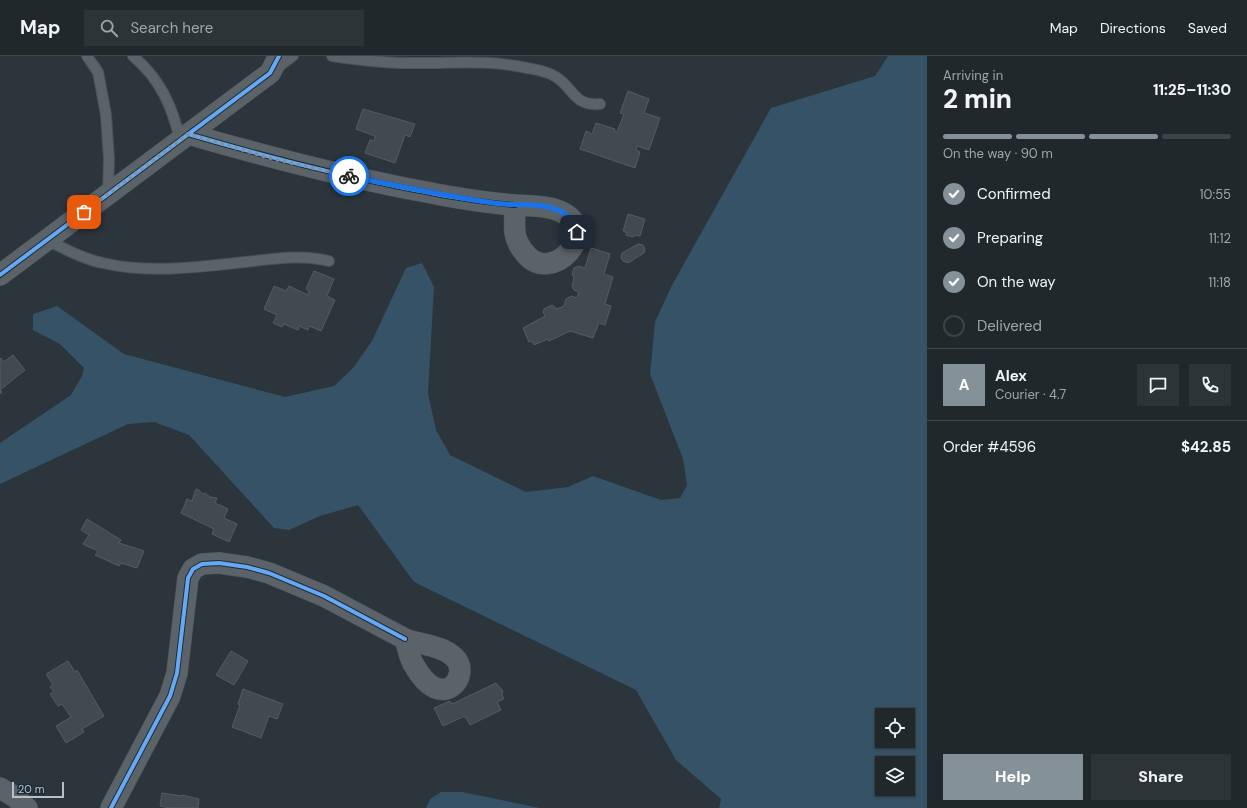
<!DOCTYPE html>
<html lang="en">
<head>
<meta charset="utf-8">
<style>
	body { margin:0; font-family:"DM Sans",sans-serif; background:#2d3438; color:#f1f3f6; height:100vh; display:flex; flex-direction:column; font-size:15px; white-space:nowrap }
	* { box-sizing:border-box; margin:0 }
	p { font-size:13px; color:#a2a6a9 }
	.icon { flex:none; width:22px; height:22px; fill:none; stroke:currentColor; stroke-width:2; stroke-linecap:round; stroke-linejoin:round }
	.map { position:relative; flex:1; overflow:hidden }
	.panel { display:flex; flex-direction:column; background:#20282c; width:320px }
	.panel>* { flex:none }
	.controls { position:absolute; left:875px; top:652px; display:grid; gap:8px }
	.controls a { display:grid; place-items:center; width:40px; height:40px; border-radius:0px; background:#20282c; box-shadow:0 1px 3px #0004,0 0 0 1px #3d4448; font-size:20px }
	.scale { position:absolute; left:12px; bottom:10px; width:52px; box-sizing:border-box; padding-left:4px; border:2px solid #b5c2cc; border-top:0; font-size:11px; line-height:14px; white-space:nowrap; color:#b5c2cc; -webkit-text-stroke:3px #1d2c37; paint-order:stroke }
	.pin { position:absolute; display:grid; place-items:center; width:34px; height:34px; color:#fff; margin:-17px; border-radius:8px; box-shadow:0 2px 6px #0006 }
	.courier { position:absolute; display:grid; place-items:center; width:40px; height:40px; margin:-20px; border:3px solid #1a73e8; border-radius:50%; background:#fff; color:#222; box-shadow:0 1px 5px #0007 }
	.summary em { font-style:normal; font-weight:800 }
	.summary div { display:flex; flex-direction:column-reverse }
	.summary { display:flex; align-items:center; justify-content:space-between; height:68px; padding:0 16px }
	h1 { font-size:26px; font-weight:800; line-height:30px }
	.bar { display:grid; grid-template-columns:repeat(4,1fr); gap:6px 4px; align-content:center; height:48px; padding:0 16px }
	.bar i { height:5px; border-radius:3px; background:#3d4448 }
	.bar .current { background:#859199 }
	.bar p { grid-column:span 4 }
	.line { display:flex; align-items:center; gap:10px; padding:0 16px; border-top:1px solid #3d4448 }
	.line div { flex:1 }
	.round { display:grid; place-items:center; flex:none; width:42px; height:42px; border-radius:0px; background:#2d3438 }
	ol { padding:0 16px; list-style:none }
	li { display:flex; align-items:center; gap:12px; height:44px }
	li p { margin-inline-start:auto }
	li .icon { padding:4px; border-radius:50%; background:#859199; color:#fff; stroke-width:4 }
	li:last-child { color:#a2a6a9 }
	li i { width:22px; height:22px; border:2px solid #3d4448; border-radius:50% }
	.primary-button { display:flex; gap:8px; margin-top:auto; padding:8px 16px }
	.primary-button a { flex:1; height:46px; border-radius:0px; background:#859199; color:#fff; font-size:16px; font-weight:800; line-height:46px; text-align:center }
	.primary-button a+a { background:#2d3438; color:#f1f3f6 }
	header { display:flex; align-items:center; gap:24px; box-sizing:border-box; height:56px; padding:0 20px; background:#20282c; border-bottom:1px solid #3d4448 }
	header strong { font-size:19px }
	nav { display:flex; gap:22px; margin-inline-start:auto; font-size:14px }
	.search { width:280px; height:36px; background:#2d3438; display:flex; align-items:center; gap:10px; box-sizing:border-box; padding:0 14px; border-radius:0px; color:#a2a6a9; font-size:15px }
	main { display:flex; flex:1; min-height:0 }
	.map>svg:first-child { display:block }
	.water { fill:#365266; fill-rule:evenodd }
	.building { fill:#424a4f; stroke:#535c63 }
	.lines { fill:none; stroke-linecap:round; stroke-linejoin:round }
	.service-casing { stroke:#4a5155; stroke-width:12 }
	.minor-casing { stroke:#4a5155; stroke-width:22 }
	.service { stroke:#5c6368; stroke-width:10 }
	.minor { stroke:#5c6368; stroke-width:21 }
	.cycleway-casing { stroke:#1d2c37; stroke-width:6 }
	.cycleway { stroke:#66a8f1; stroke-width:4 }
	.done { stroke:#859199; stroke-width:4; stroke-dasharray:0 7.2 }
	.route { stroke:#1a73e8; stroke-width:5 }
</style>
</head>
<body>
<header>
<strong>Map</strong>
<div class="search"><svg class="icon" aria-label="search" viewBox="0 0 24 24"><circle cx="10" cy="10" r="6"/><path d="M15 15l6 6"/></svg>Search here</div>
<nav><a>Map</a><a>Directions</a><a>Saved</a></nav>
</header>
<main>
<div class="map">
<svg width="927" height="752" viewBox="0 0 927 752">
	<rect width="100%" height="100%" fill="#2b353b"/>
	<!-- water -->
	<path class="water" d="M888,0H927V752H719L721,743L676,704L636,634L414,526L358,449L320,460L289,474L274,472L189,379L154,366L128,368L0,428V387L71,339L82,320L84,312L60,288L33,274V258L57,250L124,298L285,341L334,330L353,312L372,285L406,212L422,207L434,231L428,338L436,374L450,399L526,436L568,431L593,420L661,444L680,442L687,429L683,403L650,318L655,266L671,231L771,52L875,20ZM882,659H908V685H882ZM882,707H908V733H882Z
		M441,736H462L540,752H426L430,743Z"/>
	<!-- building -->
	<path class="building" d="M628,35L649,43L644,57L660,62L649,94L637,90L636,94L640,96L635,112L580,93L586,75L592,78L596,67L615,73L614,75L617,76L624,58L620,57Z
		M363,53L415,68L410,81L405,79L395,107L365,97L370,84L374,85L375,80L356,73Z
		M628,158L645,163L640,180L634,179L633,181L626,179L627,177L623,175Z
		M638,188L643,189L645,193L644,197L628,207L623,205L621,202L622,197Z
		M591,192L610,198L604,218L613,221L605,248L611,250L605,269L599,267L593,282L570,275L549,285L548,283L534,289L532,285L529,286L523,272L545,260L543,256L544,253L552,249L557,253L564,250L566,243L572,240L577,242L579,236L574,234L572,230L574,222L572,218L574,212L578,210L585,212Z
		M314,215L334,223L327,240L335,244L321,275L309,270L308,274L299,270L298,274L284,268L282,271L273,267L277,259L264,253L274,230L286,235L289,230L308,239L309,235L306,233Z
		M13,299L25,314L0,334L2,336L0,338V303L1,302L4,306Z
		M196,433L200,435L202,438L205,437L210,441L217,442L215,447L228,453L224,462L237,468L229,486L212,478L214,473L181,457L187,443L192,445Z
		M87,463L121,484L119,487L144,495L137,512L121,507L119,510L95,499L98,495L83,488L89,479L81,474Z
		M231,595L248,605L234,629L216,619Z
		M68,605L75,616L77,614L104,660L82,673L84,676L66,687L56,670L71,661L62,648L58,650L50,638L54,636L50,631L53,629L46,618Z
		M496,627L503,635L502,639L504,643L497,646L501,654L470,669L465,660L443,670L434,652L450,645L452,648Z
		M243,633L283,648L277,663L269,660L261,682L232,671L240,649L238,648Z
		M162,737L182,740V739L199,743L198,752H170L160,750Z"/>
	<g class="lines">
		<defs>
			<path id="service" d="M87,0L98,16L106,59L109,103L108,138
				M133,0C160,23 173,51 180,85
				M332,0C358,4 383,7 408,7C450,8 486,3 527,12C537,14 547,15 556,21C574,32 573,50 600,48
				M278,11L293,0
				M47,184C65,193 83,203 103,207C149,218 198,211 245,206C273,203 301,198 329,205"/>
			<path id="minor" d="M188,78C257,98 325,116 395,130C435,138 475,146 515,149
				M515,149C529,150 544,149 557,154C606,172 551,233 524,196C519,190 516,184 515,177C514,168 515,158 515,149Z
				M0,219L270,17L279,0
				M405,583C421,589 441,589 454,601C473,618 442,660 414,609C409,602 408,591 405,583Z
				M0,732L15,741L27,752
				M111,752L170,640L177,617L188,522L193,513L202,508L219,507L247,511L269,517L324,540L405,583"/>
		</defs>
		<!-- service casing -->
		<use href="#service" class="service-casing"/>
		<!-- minor casing -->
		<use href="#minor" class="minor-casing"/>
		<!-- service -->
		<use href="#service" class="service"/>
		<!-- minor -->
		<use href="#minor" class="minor"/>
		<defs>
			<path id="cycleway" d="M188,78C257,98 325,116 395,130C435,138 475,146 515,149
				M0,219L270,17L279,0
				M111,752L170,640L177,617L188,522L193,513L202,508L219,507L247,511L269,517L324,540L405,583"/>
		</defs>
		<!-- cycleway casing -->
		<use href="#cycleway" class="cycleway-casing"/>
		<!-- cycleway -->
		<use href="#cycleway" class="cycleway"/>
	</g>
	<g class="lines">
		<!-- done -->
		<path class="done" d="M84,156L188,78L270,102L349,120"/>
		<!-- route -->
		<path class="route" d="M349,120C397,130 445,140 494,147C514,150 539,146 558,154C568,158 574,166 577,176"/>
	</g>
</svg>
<div class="controls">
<a><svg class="icon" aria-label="locate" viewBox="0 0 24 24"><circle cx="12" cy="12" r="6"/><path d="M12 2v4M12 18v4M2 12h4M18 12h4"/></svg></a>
<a><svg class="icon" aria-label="layers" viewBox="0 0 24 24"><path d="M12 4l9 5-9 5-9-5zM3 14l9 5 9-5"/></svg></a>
</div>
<div class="scale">20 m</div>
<div class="pin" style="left:84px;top:156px;background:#ea580c"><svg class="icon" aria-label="bag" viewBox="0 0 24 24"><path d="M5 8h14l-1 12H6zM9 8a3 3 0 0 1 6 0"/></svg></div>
<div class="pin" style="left:577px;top:176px;background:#1f2937"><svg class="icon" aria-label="home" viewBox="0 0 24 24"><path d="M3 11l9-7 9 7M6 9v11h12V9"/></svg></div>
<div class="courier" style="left:349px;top:120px"><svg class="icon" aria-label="bike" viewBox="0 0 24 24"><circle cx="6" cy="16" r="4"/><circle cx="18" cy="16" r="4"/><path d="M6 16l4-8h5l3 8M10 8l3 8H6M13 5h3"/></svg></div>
</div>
<section class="panel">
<div class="summary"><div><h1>2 min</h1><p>Arriving in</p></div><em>11:25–11:30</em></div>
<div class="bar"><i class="current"></i><i class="current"></i><i class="current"></i><i></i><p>On the way · 90 m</p></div>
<ol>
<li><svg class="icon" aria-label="check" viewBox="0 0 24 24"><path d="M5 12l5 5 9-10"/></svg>Confirmed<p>10:55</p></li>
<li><svg class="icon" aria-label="check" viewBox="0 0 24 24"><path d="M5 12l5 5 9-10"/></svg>Preparing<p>11:12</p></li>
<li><svg class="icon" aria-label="check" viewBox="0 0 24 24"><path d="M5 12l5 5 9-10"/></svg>On the way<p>11:18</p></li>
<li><i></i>Delivered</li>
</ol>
<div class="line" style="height:72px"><b class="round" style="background:#859199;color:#fff">A</b><div><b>Alex</b><p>Courier · 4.7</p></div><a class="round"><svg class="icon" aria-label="chat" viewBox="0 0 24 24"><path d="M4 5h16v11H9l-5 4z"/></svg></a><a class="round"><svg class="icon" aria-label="phone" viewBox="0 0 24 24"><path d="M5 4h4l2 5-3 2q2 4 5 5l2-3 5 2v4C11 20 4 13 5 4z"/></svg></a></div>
<div class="line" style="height:52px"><div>Order #4596</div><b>$42.85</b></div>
<div class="primary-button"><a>Help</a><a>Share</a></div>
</section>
</main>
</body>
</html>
